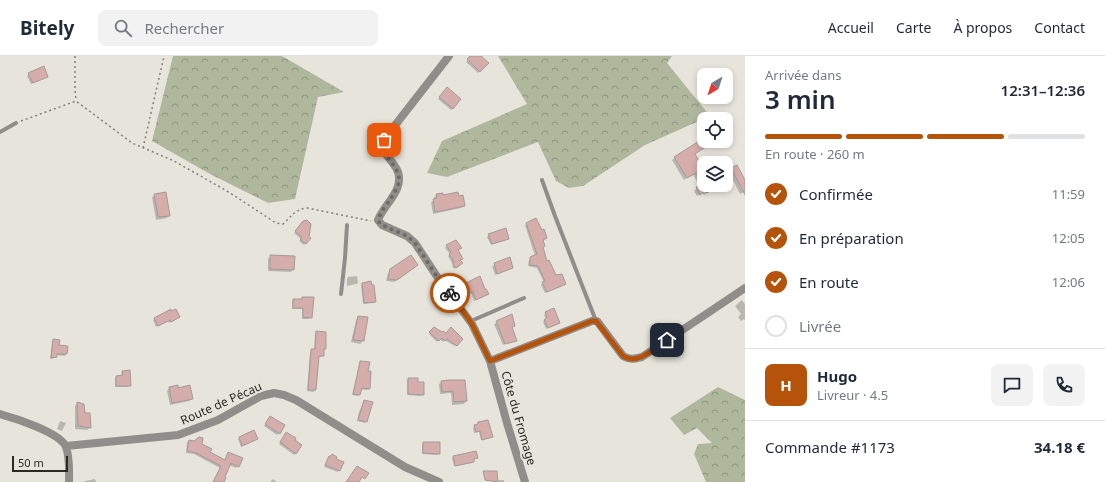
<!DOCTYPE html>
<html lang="fr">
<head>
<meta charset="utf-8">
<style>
	body { margin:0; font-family:"Noto Sans",sans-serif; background:#f2f2f3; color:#1f2937; height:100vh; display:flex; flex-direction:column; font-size:15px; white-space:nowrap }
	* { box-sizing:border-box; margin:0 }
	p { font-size:13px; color:#747a83 }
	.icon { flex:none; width:22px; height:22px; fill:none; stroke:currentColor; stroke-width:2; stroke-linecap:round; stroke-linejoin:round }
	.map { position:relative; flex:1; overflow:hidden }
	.sheet { display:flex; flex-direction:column; background:#fff; width:360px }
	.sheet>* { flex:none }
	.needle { width:26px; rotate:219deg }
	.tools { position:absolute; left:697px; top:12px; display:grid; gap:8px }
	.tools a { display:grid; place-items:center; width:36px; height:36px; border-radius:8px; background:#fff; box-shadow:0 2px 6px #0003; font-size:20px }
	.scale { position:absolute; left:12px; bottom:10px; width:56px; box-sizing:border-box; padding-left:4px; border:2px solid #292925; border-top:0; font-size:11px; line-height:14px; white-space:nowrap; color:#292925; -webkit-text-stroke:3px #e7e5db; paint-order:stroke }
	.pin { position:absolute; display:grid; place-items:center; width:34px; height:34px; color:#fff; margin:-17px; border-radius:8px; box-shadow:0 2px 6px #0006 }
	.courier { position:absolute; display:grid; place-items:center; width:40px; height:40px; margin:-20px; border:3px solid #b45309; border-radius:50%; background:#fff; color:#222; box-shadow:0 1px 5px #0007 }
	.overview em { font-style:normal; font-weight:600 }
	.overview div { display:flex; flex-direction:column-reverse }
	.overview { display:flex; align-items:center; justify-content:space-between; height:68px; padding:0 20px }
	h1 { font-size:26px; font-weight:600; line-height:30px }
	.bar { display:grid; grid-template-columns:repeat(4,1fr); gap:6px 4px; align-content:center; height:48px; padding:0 20px }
	.bar i { height:5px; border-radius:3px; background:#e0e1e3 }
	.bar .on { background:#b45309 }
	.bar p { grid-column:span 4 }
	.line { display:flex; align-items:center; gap:10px; padding:0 20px; border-top:1px solid #e0e1e3 }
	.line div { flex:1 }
	.round { display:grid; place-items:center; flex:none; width:42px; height:42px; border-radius:8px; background:#f2f2f3 }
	ol { padding:0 20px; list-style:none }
	li { display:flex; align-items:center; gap:12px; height:44px }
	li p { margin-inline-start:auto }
	li .icon { padding:4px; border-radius:50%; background:#b45309; color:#fff; stroke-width:4 }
	li:last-child { color:#747a83 }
	li i { width:22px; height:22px; border:2px solid #e0e1e3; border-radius:50% }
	header { display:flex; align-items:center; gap:24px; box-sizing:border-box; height:56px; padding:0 20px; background:#fff; border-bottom:1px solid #e0e1e3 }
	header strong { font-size:19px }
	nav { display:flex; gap:22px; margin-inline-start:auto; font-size:14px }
	.search { width:280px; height:36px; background:#f2f2f3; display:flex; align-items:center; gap:10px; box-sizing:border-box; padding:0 14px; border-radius:8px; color:#747a83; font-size:15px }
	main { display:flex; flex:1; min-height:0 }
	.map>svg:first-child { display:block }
	.forest { fill:url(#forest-crowns) }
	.shadow { fill:#0003 }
	.building { fill:#d5adaa; stroke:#a59a99 }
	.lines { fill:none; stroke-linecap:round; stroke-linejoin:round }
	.path { stroke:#807f78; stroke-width:1.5; stroke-dasharray:2 3; stroke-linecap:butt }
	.service { stroke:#918d8b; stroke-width:4 }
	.minor { stroke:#918d8b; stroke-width:8 }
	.done { stroke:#6c6b65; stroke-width:4; stroke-dasharray:0 7.2 }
	.route { stroke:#b45309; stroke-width:5 }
	.labels { text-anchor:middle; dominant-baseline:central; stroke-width:4; stroke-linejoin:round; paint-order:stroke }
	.street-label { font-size:12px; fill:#292925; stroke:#e7e5db }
</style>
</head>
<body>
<header>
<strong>Bitely</strong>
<div class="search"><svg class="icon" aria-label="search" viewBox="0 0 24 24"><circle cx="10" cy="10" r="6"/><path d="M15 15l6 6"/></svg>Rechercher</div>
<nav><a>Accueil</a><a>Carte</a><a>À propos</a><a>Contact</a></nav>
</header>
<main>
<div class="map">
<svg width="745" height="426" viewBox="0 0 745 426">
	<defs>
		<pattern id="forest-crowns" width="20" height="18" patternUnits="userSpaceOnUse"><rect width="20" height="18" fill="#afb89d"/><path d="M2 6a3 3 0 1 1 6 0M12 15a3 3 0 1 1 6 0" fill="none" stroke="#8e9680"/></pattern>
	</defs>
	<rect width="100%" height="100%" fill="#e7e5db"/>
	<!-- forest -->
	<path class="forest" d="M173,0H282L344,36L318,41L295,143L268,147L210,118L152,85Z
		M498,0H672L667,7L710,60L645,89L583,130L569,132L556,125L538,86L447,121L427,117L442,85L527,48Z
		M718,331L745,344V426H706L694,398L698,388L712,387L697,372L684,379L670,362Z"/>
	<!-- shadow -->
	<path class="shadow" d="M471,0H480L487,7L478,17L466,6Z
		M29,18L47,21L31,28L27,20Z
		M447,33L453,52L451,54L438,43Z
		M704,83V85H707L694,99L704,115V129H720L704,139L702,137L697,140L694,135L699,130L693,118L684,124L672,104Z
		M737,110L745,126V136L740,138L732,122L726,125V116Z
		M155,139L169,159L167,162L156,164L152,141Z
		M437,139L442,140L464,150L461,152L433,158L431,146L435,144L434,141Z
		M301,168L309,182L304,189L299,185L301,183L294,177Z
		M527,168L546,182L543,185L542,191L546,207L556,220L565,228L563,230L545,237L541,229L544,226L537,212L528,210L529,204L535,200L525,169Z
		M489,179L508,183L506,184L491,189L487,181Z
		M447,190L457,194L460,209L454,213L452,210L453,209L448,200L450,198L445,192Z
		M271,200L293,213L291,216L268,215V203Z
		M509,203L512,212L495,219L492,210Z
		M414,212L394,226L386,225L388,217L391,214Z
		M357,220L358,227L356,228L347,230V223L348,221Z
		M362,228L375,246L374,247L363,248L361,229Z
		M465,229L486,239L474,245L471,237L467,238L463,231Z
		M303,242L311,261L309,263H302V253H292V245Z
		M742,244L745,248V264L744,263L741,265L738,261L741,258L735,250Z
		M546,257L557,268L546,273L543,266L546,263L544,259Z
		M511,259L514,269L511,272L516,284L503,289L494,268Z
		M179,261L169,267L168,265L156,271L153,264L154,263Z
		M359,261L367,262L363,285L360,288L351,286L356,264Z
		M434,272L442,278L461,283L455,290L444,284L443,286L440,283L437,286L429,278Z
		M316,276L325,277V293L323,295V300L321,301H318L315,334L314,336L307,335L310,296L314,294L315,278Z
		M53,284L58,290L67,291L66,298L65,300L56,299L54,302L50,303L52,286Z
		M361,306L367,315L369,332L367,334L360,333L358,340L352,339Z
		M123,316L130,329L128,331H115V322L116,321L122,320L121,317Z
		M408,323L423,338L421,340L407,339V324Z
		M442,326L466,345L464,348L452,349L451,337L440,338L439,328Z
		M169,332L177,333L192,343L189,345L170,349L167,335Z
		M364,345L366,365L365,367L357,365L359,356Z
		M77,347L90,372L87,374L75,373V350Z
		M268,363L279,377L277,379L264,370Z
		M60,365L66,367L62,375L57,373Z
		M478,367L491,381L490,382L481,384L479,376L474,377L473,372Z
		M285,379L296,397L294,399L279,388Z
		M239,382L257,383L241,391L238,383Z
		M189,385L201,389L208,396L224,405L227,399L242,403L236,412L229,409L223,426H213L220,412L194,398L186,397L187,386Z
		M424,387L439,397L437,399L422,398V389Z
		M329,401L343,407L338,416L324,411Z
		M453,401L477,402L473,404L472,407L454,410L452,402Z
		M485,417L497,424H504V426L486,425Z
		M95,423L96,426H83L85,425Z
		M273,423L277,426H270Z"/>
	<!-- building -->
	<path class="building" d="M470,0H481L489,7L480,16L467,3Z
		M44,10L48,21L33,27L28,17Z
		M447,31L461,43L453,53L439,41Z
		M704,82V85H715L695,98L704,113V129H720L707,137L705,135L700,139L696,131L701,128L696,117L687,122L674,101Z
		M737,109L745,124V139L731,112Z
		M166,136L170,160L158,161L154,138Z
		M458,136L459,140L463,139L465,150L435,156L433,143L437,142L436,138L443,137V139Z
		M536,162L542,174L544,173L547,182L543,184L545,190L543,191L547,205L549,204L556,219L562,218L566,228L547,236L542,226L545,225L538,210L530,209V201L537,198L526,167Z
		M307,164L311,168L309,181L311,182L306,188L300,183L302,181L295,175L303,165Z
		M506,172L509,183L492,188L488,178Z
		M456,184L462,192L458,194L463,203L460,204L463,207L456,212L453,208L454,206L449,198L451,196L446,189Z
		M270,199L295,200L294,214L270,213Z
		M411,199L418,209L397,224L388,223L390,213Z
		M510,201L513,212L497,218L494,207Z
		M480,220L485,233H486L489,238L476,244L473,236L469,237L464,228Z
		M371,225L372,229H374L376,246L364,247L362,227Z
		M302,241H314L312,262L303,261V252H293V243H302Z
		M554,252L560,267L548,272L544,264L547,261L545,256Z
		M171,253V255L176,253L180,261L171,266L170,264L158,270L154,262Z
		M512,258L515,270L512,271L517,285L505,288L496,265Z
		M358,260L368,261L364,285L353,284Z
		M434,271L442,276L443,275L446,277L451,271L463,283L457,290L447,283L445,285L442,282L439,285L429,276Z
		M316,275L326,276V293H324V300H319L316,334H308L311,293H315Z
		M53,283L60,284L59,289L68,290L67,298H57V301L51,302Z
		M360,305L370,306L368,315H371L370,333L362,332L360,339L353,338Z
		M130,314L131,330H116V320L123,319L122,315Z
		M408,322H418V326H424V339L408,338Z
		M449,324H465L467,345L454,346L453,335L442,336L441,325Z
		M178,329V332L190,329L193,343L172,347L169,331Z
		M364,344L373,346L367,366L358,364Z
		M77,346L84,348L85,357H90L91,372L78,370Z
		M270,360L285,369L280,378L265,368Z
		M488,364L493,381L482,384L480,375L476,376L474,369L478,368V366Z
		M254,374L258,383L242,390L239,381Z
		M286,376L296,382L295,384L302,389L296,398L280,386Z
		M199,381L203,382L202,388L212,393L210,396L225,404L228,396L243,402L239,411L231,407L225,421L226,422L224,426H213L221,410L196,397L187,395L189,384L194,385Z
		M423,386H440V398L423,397Z
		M476,395L478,402L474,403V406L455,410L453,400Z
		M332,398L337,401L336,403L344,406L340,415L325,409L329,400H331Z
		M357,410L369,417L365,423L362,421L359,426H346Z
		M483,415H497L498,426L485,424Z"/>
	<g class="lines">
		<!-- path -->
		<path class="path" d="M75,0V34L76,44
			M21,65L76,45L132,87L174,105L227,135L276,167L283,168C291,161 295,153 307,152L371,165
			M143,92L164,0"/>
		<!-- service -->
		<path class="service" d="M0,76L16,67
			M542,124L555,160L596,265
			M341,238L345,202L347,169
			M471,265L524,242"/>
		<!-- minor -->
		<path class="minor" d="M449,0L382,86L381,93C387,100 395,108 398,116C404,135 384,148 378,164L382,169L407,180L415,187L436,219L472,268L490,305L507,367L525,426
			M490,305L592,265H597L623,300C630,304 634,303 642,301L745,232
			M0,358C15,362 61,377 66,391C70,402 69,415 69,426
			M66,390L178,379L218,364L261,340L274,337L284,339L296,344L405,411L439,426"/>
	</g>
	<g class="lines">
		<!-- done -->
		<path class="done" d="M384,84L381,93C403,121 406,122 384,152C381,157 378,161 379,166L382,169L407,180L415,187L436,219L450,237"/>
		<!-- route -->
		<path class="route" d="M450,237L472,268L490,305L592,265H596L623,300C637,310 655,292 667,284"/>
	</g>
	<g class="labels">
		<!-- street labels -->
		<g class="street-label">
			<text transform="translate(221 347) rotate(-24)">Route de Pécau</text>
			<text transform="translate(519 362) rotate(74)">Côte du Fromage</text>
		</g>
	</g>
</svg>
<div class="tools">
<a><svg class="needle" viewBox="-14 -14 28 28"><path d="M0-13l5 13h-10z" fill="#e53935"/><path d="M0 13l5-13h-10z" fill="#747a83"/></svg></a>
<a><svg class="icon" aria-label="locate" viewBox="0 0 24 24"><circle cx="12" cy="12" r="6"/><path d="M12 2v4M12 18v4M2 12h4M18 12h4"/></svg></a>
<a><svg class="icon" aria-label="layers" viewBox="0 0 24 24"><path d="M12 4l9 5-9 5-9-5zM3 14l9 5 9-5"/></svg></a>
</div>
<div class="scale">50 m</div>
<div class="pin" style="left:384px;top:84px;background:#ea580c"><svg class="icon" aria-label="bag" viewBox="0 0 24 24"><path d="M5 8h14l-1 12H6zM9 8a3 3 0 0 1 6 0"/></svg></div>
<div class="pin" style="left:667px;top:284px;background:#1f2937"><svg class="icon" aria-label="home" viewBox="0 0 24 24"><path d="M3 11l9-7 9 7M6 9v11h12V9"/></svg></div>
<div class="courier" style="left:450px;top:237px"><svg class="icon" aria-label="bike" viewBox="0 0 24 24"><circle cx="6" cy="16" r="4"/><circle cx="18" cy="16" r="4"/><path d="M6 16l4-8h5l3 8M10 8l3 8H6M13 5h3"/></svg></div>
</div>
<section class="sheet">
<div class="overview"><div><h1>3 min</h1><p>Arrivée dans</p></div><em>12:31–12:36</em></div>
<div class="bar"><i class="on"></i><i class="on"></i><i class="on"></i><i></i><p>En route · 260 m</p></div>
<ol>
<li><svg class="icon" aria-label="check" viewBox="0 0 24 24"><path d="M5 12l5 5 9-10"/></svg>Confirmée<p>11:59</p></li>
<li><svg class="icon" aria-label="check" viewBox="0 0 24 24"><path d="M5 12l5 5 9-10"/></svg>En préparation<p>12:05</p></li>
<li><svg class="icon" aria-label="check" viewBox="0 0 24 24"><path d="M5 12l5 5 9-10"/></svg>En route<p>12:06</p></li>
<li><i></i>Livrée</li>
</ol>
<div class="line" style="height:72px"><b class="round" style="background:#b45309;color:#fff">H</b><div><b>Hugo</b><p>Livreur · 4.5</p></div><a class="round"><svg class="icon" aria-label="chat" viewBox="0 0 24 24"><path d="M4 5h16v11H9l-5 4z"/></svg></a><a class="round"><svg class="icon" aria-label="phone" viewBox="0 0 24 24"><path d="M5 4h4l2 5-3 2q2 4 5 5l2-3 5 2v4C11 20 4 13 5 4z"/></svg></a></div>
<div class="line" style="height:52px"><div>Commande #1173</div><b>34.18 €</b></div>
</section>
</main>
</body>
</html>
